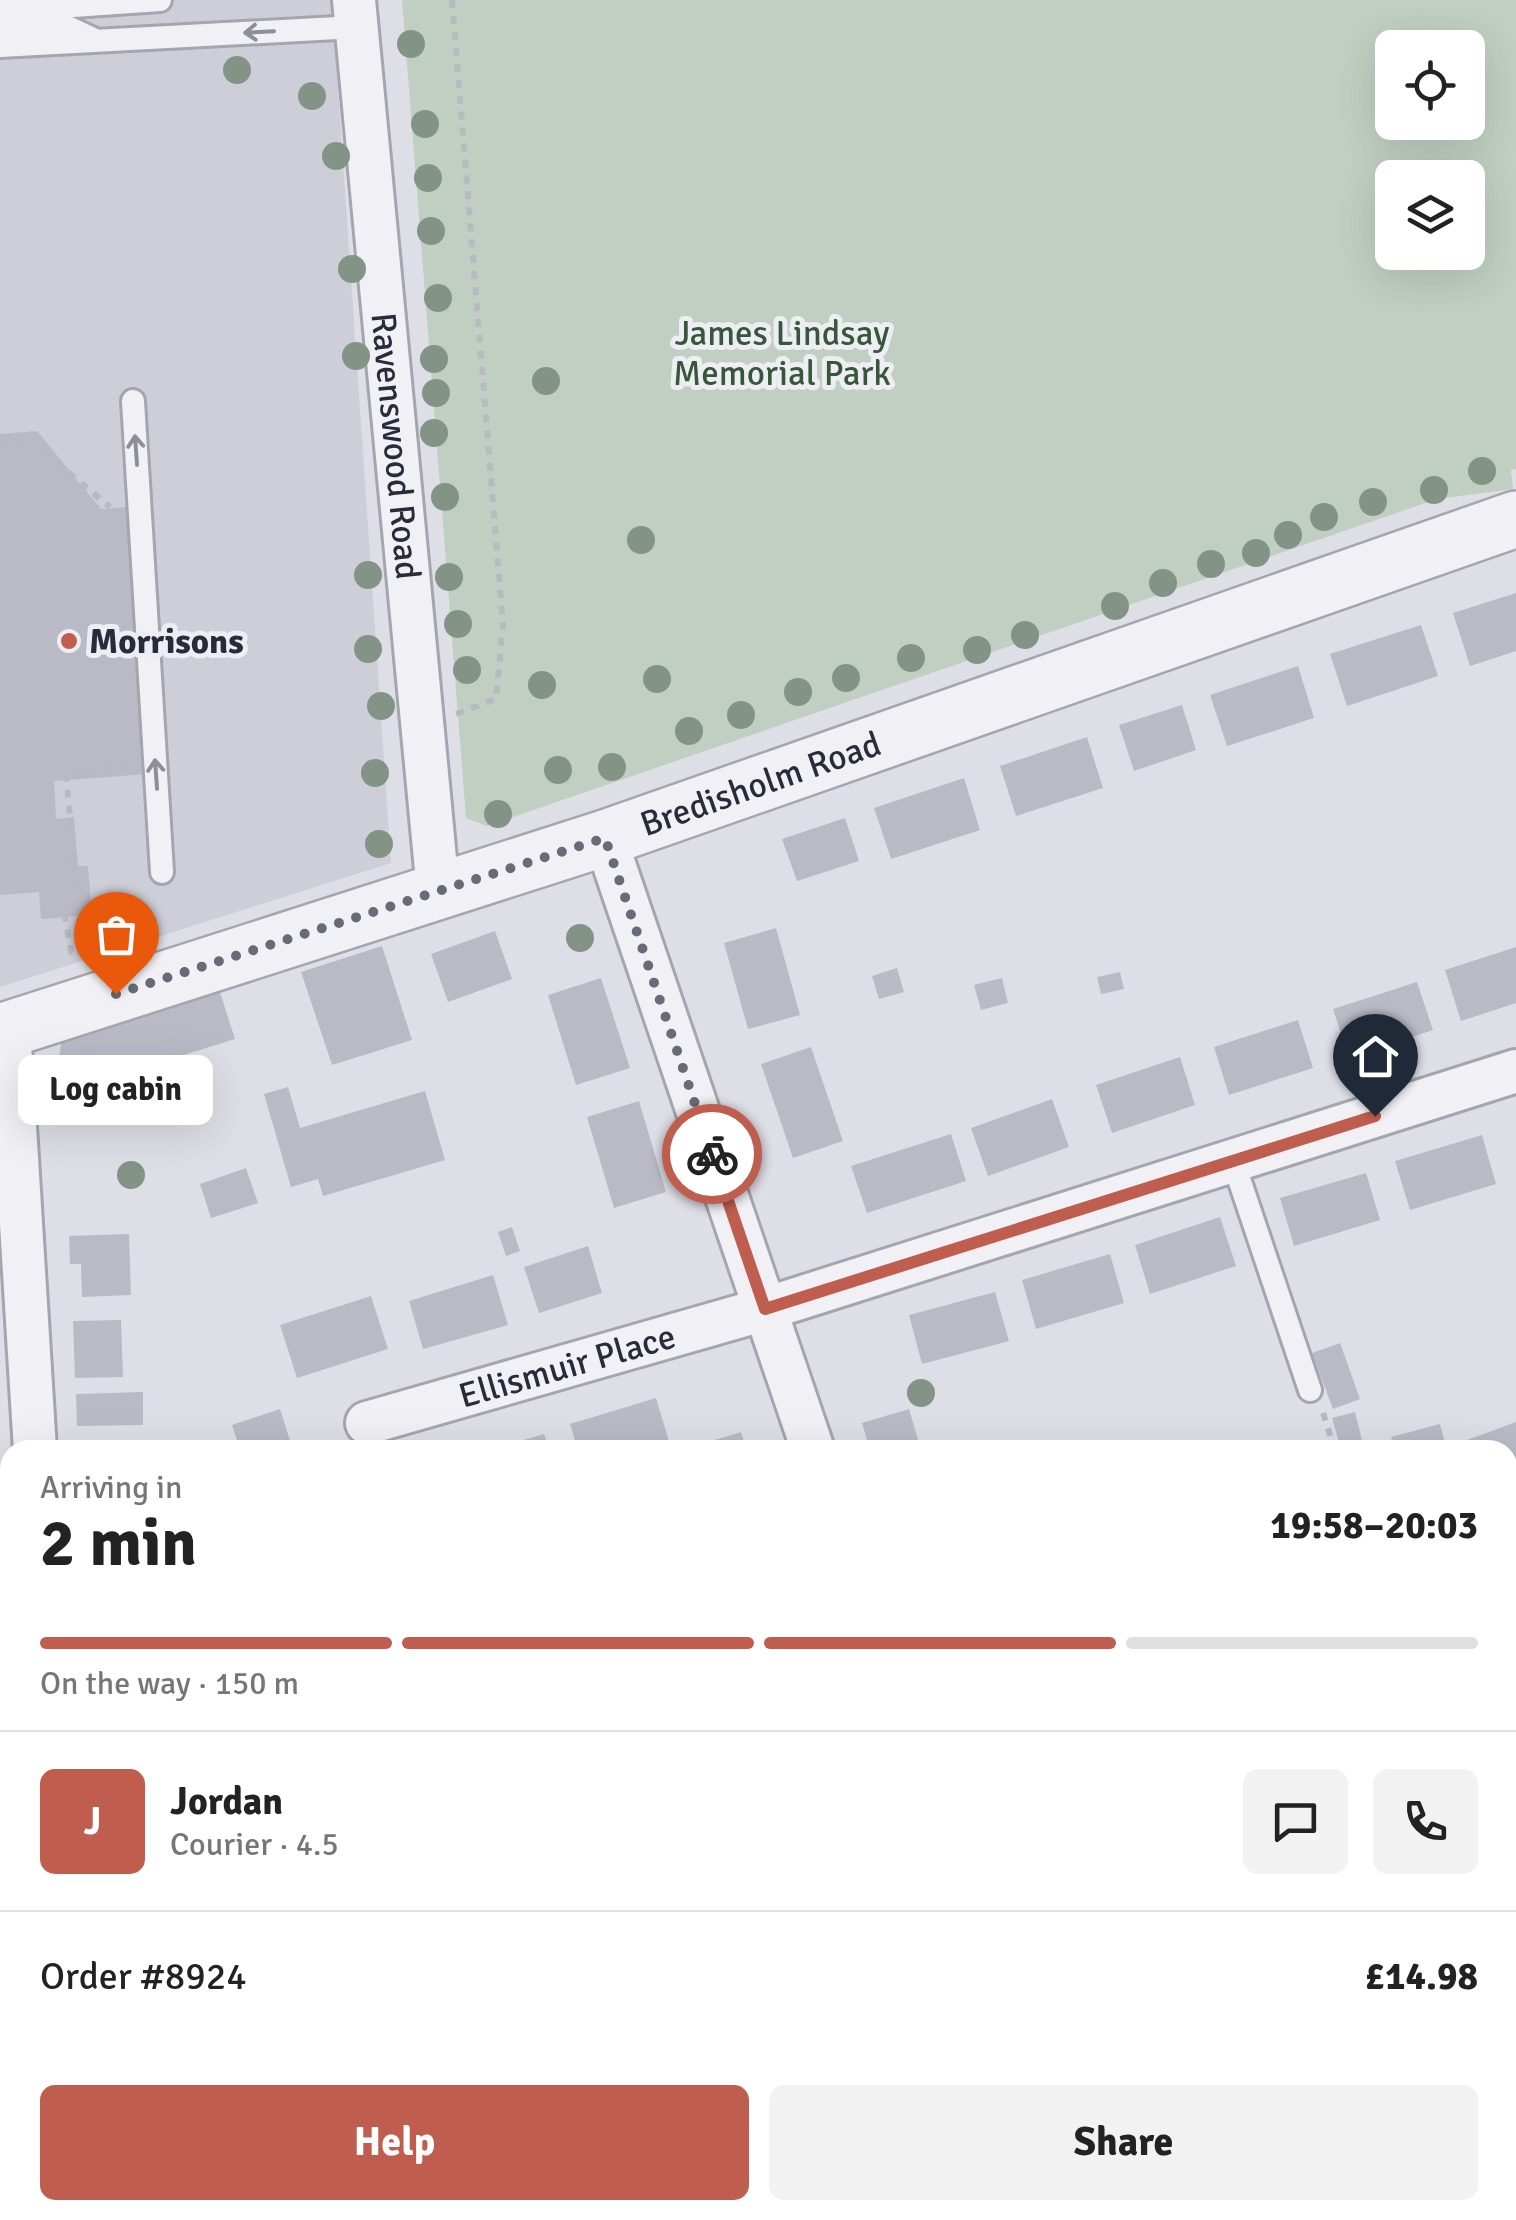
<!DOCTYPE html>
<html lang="en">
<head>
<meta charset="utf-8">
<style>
	body { margin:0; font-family:Signika,sans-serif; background:#f2f2f2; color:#222; height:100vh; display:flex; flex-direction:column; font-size:38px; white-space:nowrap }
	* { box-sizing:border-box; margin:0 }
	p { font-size:32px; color:#767676 }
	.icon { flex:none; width:55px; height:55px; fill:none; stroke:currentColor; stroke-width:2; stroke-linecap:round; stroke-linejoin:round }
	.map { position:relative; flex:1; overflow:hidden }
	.details { position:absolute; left:0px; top:1440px; width:1518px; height:780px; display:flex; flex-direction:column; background:#fff; border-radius:30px 30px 0 0; box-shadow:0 10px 40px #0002 }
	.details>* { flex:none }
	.tools { position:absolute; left:1375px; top:30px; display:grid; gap:20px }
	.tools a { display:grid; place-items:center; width:110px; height:110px; border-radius:15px; background:#fff; box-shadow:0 10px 40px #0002; font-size:50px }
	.pin { position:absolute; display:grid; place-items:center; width:85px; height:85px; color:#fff; margin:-102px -42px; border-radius:50% 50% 50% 0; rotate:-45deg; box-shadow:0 0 10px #0007 }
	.pin .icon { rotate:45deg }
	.courier { position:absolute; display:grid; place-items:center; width:100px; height:100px; margin:-50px; border:8px solid #bf5d4f; border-radius:50%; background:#fff; color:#222; box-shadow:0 2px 12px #0007 }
	.bubble { position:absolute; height:70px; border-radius:15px; background:#fff; box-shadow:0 10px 40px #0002; font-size:32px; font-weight:700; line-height:70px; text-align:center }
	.head em { font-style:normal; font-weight:700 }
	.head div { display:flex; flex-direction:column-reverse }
	.head { display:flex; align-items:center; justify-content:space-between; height:170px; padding:0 40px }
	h1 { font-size:65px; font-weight:700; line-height:75px }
	.bar { display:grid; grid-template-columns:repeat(4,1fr); gap:15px 10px; align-content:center; height:120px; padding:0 40px }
	.bar i { height:12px; border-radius:8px; background:#e0e0e0 }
	.bar .selected { background:#bf5d4f }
	.bar p { grid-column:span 4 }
	.line { display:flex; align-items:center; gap:25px; padding:0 40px; border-top:2px solid #e0e0e0 }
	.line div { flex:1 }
	.round { display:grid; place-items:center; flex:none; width:105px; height:105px; border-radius:15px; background:#f2f2f2 }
	.primary-button { display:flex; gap:20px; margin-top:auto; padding:20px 40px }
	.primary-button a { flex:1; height:115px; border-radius:15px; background:#bf5d4f; color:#fff; font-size:40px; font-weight:700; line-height:115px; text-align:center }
	.primary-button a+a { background:#f2f2f2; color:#222 }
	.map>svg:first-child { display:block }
	.built { fill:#cdced7 }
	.green { fill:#c0cfc1; fill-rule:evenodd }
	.building { fill:#b9bac5 }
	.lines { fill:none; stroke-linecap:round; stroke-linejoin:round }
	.service-casing { stroke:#a4a5af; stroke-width:28 }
	.minor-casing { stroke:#a4a5af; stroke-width:48 }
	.tertiary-casing { stroke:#a4a5af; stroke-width:60 }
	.path { stroke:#b9bac1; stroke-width:6; stroke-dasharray:8 8; stroke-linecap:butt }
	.service { stroke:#f1f1f5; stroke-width:22 }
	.minor { stroke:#f1f1f5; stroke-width:42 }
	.tertiary { stroke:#f1f1f5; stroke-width:55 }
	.tree { fill:#839487 }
	.oneway { stroke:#8d8e98 }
	.done { stroke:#686a77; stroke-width:10; stroke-dasharray:0 18 }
	.route { stroke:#bf5d4f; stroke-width:12 }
	.poi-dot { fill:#bf5d4f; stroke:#edeef4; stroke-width:4 }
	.labels { text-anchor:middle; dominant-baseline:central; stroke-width:10; stroke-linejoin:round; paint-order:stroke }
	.park-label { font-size:35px; fill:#38563a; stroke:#edeef4 }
	.street-label { font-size:35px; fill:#292b3b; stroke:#edeef4 }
	.poi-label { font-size:35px; font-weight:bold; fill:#292b3b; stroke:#edeef4; text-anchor:start }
</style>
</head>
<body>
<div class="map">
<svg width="1516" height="2220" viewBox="0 0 1516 2220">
	<rect width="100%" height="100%" fill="#dedfe6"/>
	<!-- built -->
	<path class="built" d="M0,0H332L391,863L0,987Z"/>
	<!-- green -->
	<path class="green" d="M402,0H1516V469L1511,470L1513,489L1437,499L487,826L466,818ZM1392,48H1468V122H1392ZM1392,178H1468V252H1392Z"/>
	<!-- building -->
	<path class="building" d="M37,431L101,509L129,507L148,774L54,781L56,819L74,817L78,866H88L92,915L41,919L39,892L0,895V434Z
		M1516,593V651L1470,666L1453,613Z
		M1421,625L1438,676L1347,706L1330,654Z
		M1298,666L1314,718L1227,746L1210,695Z
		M1182,705L1196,750L1134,771L1119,725Z
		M1087,737L1103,788L1016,816L1000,766Z
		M964,778L980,830L891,859L874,808Z
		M845,818L859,861L797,881L782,839Z
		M776,928L800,1015L748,1029L724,943Z
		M495,931L512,979L448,1002L431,954Z
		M382,946L412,1040L332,1065L301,972Z
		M1516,947V1003L1461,1021L1445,970Z
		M897,968L904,992L879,999L872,976Z
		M1120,972L1124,989L1101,994L1097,977Z
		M601,978L630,1068L576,1085L548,995Z
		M1002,978L1008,1003L981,1010L974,985Z
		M1417,982L1433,1030L1349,1058L1333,1009Z
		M218,986L235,1039L55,1095L62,1035Z
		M1298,1020L1313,1068L1229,1095L1214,1047Z
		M811,1047L843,1141L793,1158L761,1064Z
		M1180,1057L1195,1105L1112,1133L1096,1085Z
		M288,1087L300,1128L425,1091L445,1160L323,1196L318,1179L291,1187L264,1094Z
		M1052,1099L1069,1147L988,1176L971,1128Z
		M639,1101L666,1192L614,1208L587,1117Z
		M951,1134L966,1181L867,1213L851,1166Z
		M1482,1135L1496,1184L1410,1210L1395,1161Z
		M246,1168L258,1203L211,1218L200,1184Z
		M1366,1173L1380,1220L1294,1246L1280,1198Z
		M1220,1217L1236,1266L1150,1294L1135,1245Z
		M512,1227L520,1251L506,1256L498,1232Z
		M129,1234L131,1295L82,1297L81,1264H70L69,1236Z
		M588,1246L602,1293L539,1313L524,1267Z
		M1110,1254L1124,1303L1036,1329L1022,1280Z
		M493,1275L508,1325L423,1349L409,1301Z
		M995,1292L1009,1341L922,1364L909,1315Z
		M371,1296L388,1349L297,1378L280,1325Z
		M121,1320L123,1377L75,1378L73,1321Z
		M1340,1343L1360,1399L1333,1409L1312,1353Z
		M143,1392V1425L77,1426L76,1394Z
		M656,1398L671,1448L578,1450L570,1424Z
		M280,1409L293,1450H240L232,1425Z
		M909,1409L921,1450H870L862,1423Z
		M1355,1412L1362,1440L1340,1446L1332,1418Z
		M1516,1422V1472L1508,1475V1450H1470L1467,1440Z
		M1440,1424L1447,1450H1395L1391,1437Z
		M741,1432L747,1450H707L705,1443Z
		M544,1434L549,1450H494L493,1449Z
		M1514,1621L1516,1683L1508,1685V1623Z
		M10,2094V2144L0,2135V2105Z
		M138,2210H181L192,2220H130Z
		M330,2210H384L383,2220H329Z
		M777,2210H822L819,2220H774Z
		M1269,2210H1313L1310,2220H1265Z"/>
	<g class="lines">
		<defs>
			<path id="service" d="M0,11L160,0
				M0,30L63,25L93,39
				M0,46L356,27
				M133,401L162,872
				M1233,1161L1310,1390"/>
			<g id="minor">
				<path id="s1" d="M354,0L438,891"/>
				<path d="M605,838L813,1450"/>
				<path d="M9,1029L35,1450"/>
				<path id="s2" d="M367,1423L765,1309L1516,1071"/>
				<path d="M1508,1553L1516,1550"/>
				<path d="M0,1760L10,1741"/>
				<path d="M1508,1925L1516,1924"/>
				<path d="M0,2055L10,2053"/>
				<path d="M266,2210L267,2220"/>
				<path d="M923,2210L935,2220"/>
				<path d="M983,2220L1051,2212L1075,2220"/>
			</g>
			<g id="tertiary">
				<path id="s3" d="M0,1032L605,838L1516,519"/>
			</g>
		</defs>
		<!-- service casing -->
		<use href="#service" class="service-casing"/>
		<!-- minor casing -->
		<use href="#minor" class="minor-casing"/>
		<!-- tertiary casing -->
		<use href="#tertiary" class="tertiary-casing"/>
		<!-- path -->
		<path class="path" d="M452,0L503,625L496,699L456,714
			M0,444L32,442L110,507
			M104,948L71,952L65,917L77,898L66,773L127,767
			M1323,1413L1335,1450"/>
		<!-- service -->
		<use href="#service" class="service"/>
		<!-- minor -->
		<use href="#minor" class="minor"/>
		<!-- tertiary -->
		<use href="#tertiary" class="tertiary"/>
	</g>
	<!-- trees -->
	<g class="tree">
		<circle cx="411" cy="44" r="14"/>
		<circle cx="237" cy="70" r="14"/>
		<circle cx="312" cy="96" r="14"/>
		<circle cx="425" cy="124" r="14"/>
		<circle cx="336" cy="156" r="14"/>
		<circle cx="428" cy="178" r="14"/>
		<circle cx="431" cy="231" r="14"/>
		<circle cx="352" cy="269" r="14"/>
		<circle cx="438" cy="298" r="14"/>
		<circle cx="356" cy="356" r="14"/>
		<circle cx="434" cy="359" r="14"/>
		<circle cx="546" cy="381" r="14"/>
		<circle cx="436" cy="393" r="14"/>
		<circle cx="434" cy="433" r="14"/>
		<circle cx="1482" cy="471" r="14"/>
		<circle cx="1434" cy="490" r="14"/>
		<circle cx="445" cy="497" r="14"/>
		<circle cx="1373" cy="502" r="14"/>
		<circle cx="1324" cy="517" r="14"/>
		<circle cx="1288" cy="535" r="14"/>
		<circle cx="641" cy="540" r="14"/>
		<circle cx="1256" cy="553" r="14"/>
		<circle cx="1211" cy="564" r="14"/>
		<circle cx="368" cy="575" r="14"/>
		<circle cx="449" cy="577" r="14"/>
		<circle cx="1163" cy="583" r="14"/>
		<circle cx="1115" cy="606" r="14"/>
		<circle cx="458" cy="624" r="14"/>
		<circle cx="1025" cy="635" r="14"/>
		<circle cx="368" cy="649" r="14"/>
		<circle cx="977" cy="650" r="14"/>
		<circle cx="911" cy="658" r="14"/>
		<circle cx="467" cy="670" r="14"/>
		<circle cx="846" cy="678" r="14"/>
		<circle cx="657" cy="679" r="14"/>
		<circle cx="542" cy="685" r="14"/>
		<circle cx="798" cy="692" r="14"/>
		<circle cx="381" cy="706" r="14"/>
		<circle cx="741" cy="715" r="14"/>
		<circle cx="689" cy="731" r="14"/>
		<circle cx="612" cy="767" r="14"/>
		<circle cx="558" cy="770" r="14"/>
		<circle cx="375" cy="773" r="14"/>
		<circle cx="498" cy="814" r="14"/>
		<circle cx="379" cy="844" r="14"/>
		<circle cx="580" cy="938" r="14"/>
		<circle cx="131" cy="1175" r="14"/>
		<circle cx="921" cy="1393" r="14"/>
	</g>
	<!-- one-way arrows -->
	<defs><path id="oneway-shaft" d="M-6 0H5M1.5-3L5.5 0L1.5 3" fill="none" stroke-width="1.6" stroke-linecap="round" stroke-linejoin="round" transform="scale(2.5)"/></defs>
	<g class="oneway">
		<use href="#oneway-shaft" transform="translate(259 32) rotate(177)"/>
		<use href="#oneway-shaft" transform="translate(136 450) rotate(-94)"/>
		<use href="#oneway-shaft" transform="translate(156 774) rotate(-94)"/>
	</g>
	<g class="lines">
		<!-- done -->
		<path class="done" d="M116,994L605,838L712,1154"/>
		<!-- route -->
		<path class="route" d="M712,1154L765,1309L1375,1116"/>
	</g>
	<!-- markers -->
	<circle class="poi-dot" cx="69" cy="641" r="10"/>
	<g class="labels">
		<!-- park labels -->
		<g class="park-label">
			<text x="782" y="333">James Lindsay<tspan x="782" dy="40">Memorial Park</tspan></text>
		</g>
		<!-- street labels -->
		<g class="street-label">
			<text stroke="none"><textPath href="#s1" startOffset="448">Ravenswood Road</textPath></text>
			<text stroke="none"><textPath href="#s3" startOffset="800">Bredisholm Road</textPath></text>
			<text stroke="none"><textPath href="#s2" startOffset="208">Ellismuir Place</textPath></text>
		</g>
		<!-- poi labels -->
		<g class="poi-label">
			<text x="89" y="641">Morrisons</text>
		</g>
	</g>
</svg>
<div class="tools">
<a><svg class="icon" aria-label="locate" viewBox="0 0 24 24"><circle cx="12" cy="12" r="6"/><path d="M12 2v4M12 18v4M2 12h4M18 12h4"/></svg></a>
<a><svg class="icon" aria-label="layers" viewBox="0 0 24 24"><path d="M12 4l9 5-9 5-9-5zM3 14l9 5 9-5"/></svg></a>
</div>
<div class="pin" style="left:116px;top:994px;background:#ea580c"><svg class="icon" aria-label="bag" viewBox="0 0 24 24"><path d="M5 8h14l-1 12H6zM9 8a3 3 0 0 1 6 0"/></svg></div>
<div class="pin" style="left:1375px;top:1116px;background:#1f2937"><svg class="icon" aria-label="home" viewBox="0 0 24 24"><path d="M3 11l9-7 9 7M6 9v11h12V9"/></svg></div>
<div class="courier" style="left:712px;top:1154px"><svg class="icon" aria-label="bike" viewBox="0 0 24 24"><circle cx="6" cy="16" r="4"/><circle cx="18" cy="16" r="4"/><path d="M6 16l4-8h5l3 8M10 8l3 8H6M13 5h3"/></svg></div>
<div class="bubble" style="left:18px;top:1055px;width:195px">Log cabin</div>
<section class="details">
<div class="head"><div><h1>2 min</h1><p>Arriving in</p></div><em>19:58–20:03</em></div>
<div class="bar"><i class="selected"></i><i class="selected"></i><i class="selected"></i><i></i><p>On the way · 150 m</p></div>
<div class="line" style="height:180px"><b class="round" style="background:#bf5d4f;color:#fff">J</b><div><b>Jordan</b><p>Courier · 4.5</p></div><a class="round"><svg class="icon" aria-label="chat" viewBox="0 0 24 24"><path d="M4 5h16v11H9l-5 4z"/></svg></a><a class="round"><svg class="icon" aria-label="phone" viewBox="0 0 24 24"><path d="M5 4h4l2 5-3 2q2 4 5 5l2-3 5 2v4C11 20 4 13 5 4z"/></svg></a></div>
<div class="line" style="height:130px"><div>Order #8924</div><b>£14.98</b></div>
<div class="primary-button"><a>Help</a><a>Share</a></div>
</section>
</div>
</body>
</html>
